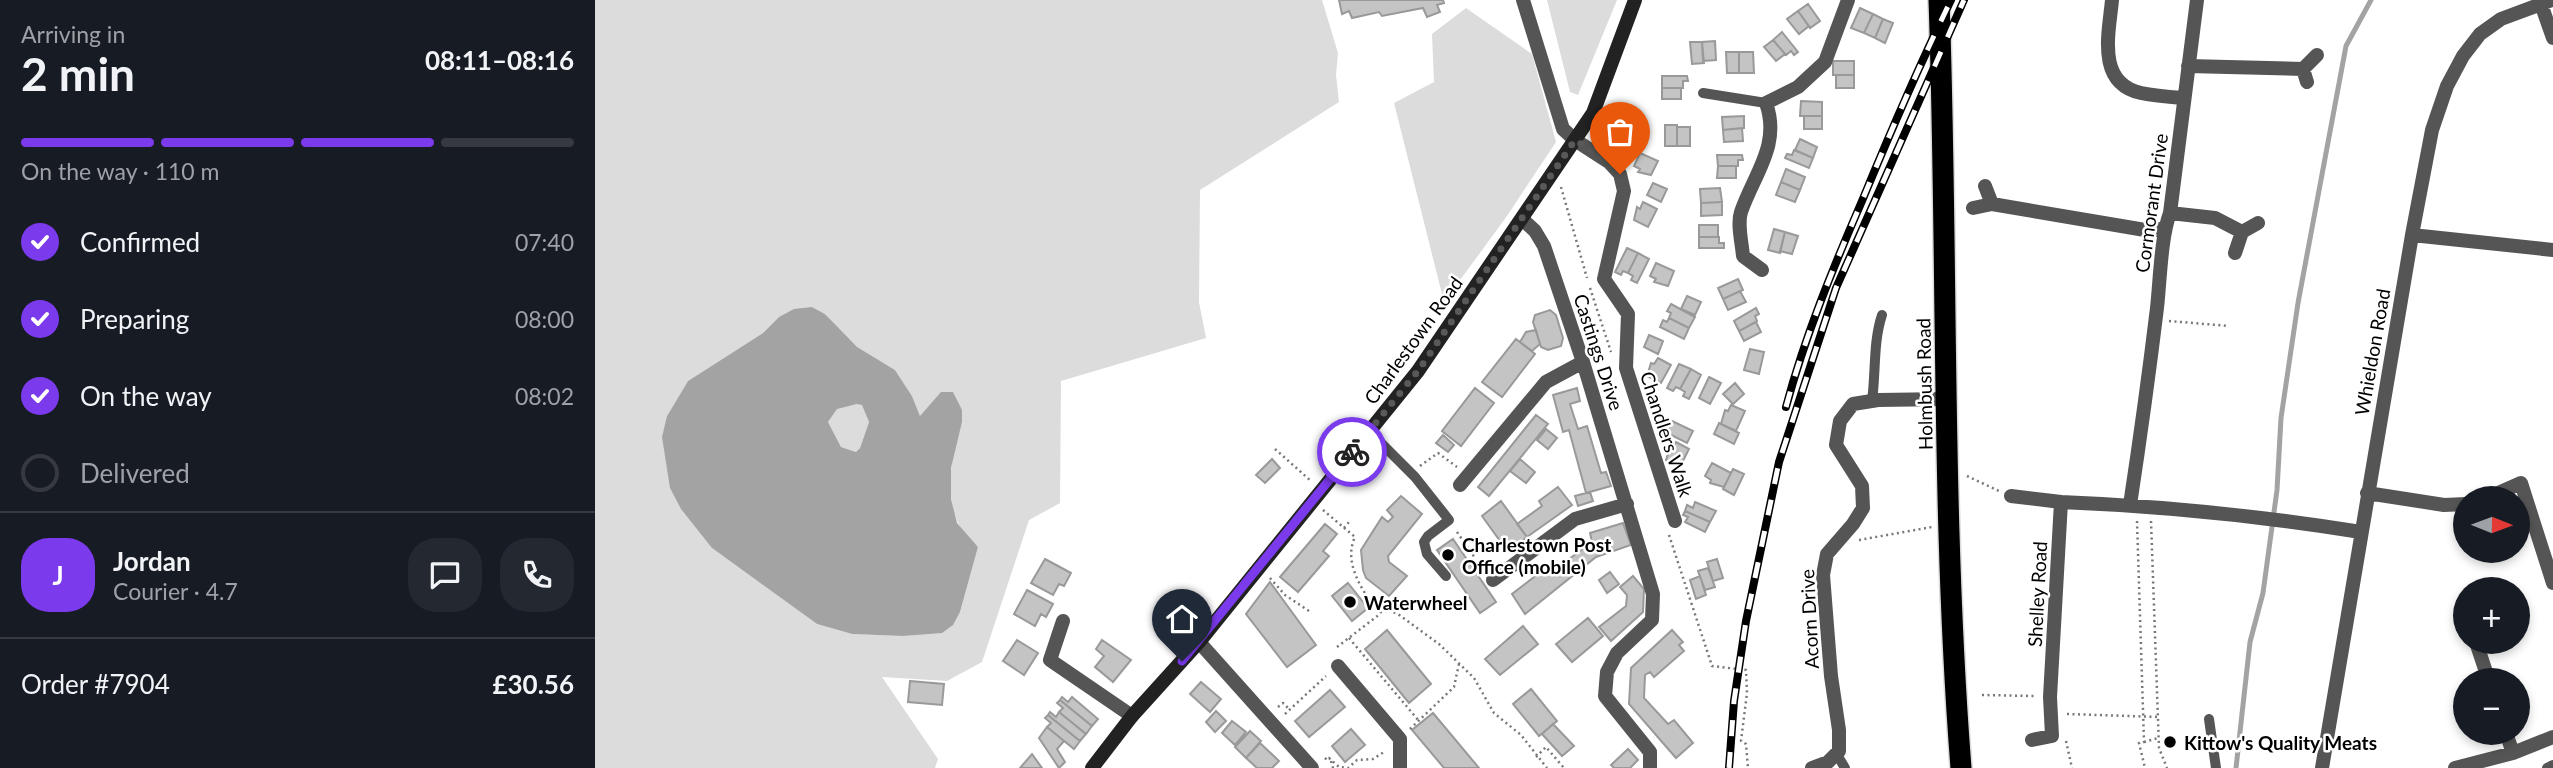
<!DOCTYPE html>
<html lang="en">
<head>
<meta charset="utf-8">
<style>
	body { margin:0; font-family:Lato,sans-serif; background:#242831; color:#f1f3f6; height:100vh; display:flex; flex-direction:column; font-size:26px; white-space:nowrap }
	* { box-sizing:border-box; margin:0 }
	p { font-size:23px; color:#9ea1a6 }
	.icon { flex:none; width:38px; height:38px; fill:none; stroke:currentColor; stroke-width:2; stroke-linecap:round; stroke-linejoin:round }
	.map { position:relative; flex:1; overflow:hidden }
	.side { display:flex; flex-direction:column; background:#171b24; width:595px }
	.side>* { flex:none }
	.needle { width:46px; rotate:91deg }
	.controls { position:absolute; left:1858px; top:486px; display:grid; gap:14px }
	.controls a { display:grid; place-items:center; width:77px; height:77px; border-radius:50%; background:#171b24; box-shadow:0 4px 10px #0003; font-size:35px }
	.pin { position:absolute; display:grid; place-items:center; width:60px; height:60px; color:#fff; margin:-72px -30px; border-radius:50% 50% 50% 0; rotate:-45deg; box-shadow:0 0 7px #0007 }
	.pin .icon { rotate:45deg }
	.courier { position:absolute; display:grid; place-items:center; width:70px; height:70px; margin:-35px; border:5px solid #7c3aed; border-radius:50%; background:#fff; color:#222; box-shadow:0 2px 9px #0007 }
	.summary em { font-style:normal; font-weight:700 }
	.summary div { display:flex; flex-direction:column-reverse }
	.summary { display:flex; align-items:center; justify-content:space-between; height:119px; padding:0 21px }
	h1 { font-size:46px; font-weight:700; line-height:52px }
	.bar { display:grid; grid-template-columns:repeat(4,1fr); gap:10px 7px; align-content:center; height:84px; padding:0 21px }
	.bar i { height:9px; border-radius:5px; background:#363941 }
	.bar .current { background:#7c3aed }
	.bar p { grid-column:span 4 }
	.line { display:flex; align-items:center; gap:18px; padding:0 21px; border-top:2px solid #363941 }
	.line div { flex:1 }
	.round { display:grid; place-items:center; flex:none; width:74px; height:74px; border-radius:28px; background:#242831 }
	ol { padding:0 21px; list-style:none }
	li { display:flex; align-items:center; gap:21px; height:77px }
	li p { margin-inline-start:auto }
	li .icon { padding:7px; border-radius:50%; background:#7c3aed; color:#fff; stroke-width:4 }
	li:last-child { color:#9ea1a6 }
	li i { width:38px; height:38px; border:4px solid #363941; border-radius:50% }
	main { display:flex; flex:1; min-height:0 }
	.map>svg:first-child { display:block }
	.green { fill:#dcdcdc; fill-rule:evenodd }
	.water { fill:#a3a3a3; fill-rule:evenodd }
	.lines { fill:none; stroke-linecap:round; stroke-linejoin:round }
	.stream { stroke:#a3a3a3; stroke-width:5 }
	.building { fill:#c4c4c4; stroke:#999; stroke-width:2 }
	.highway-casing { stroke:#dbdbdb; stroke-width:24 }
	.path { stroke:#777; stroke-width:2.5; stroke-dasharray:2 3.5; stroke-linecap:butt }
	.lane { stroke:#555; stroke-width:10 }
	.street { stroke:#555; stroke-width:14 }
	.secondary { stroke:#222; stroke-width:14 }
	.highway { stroke:#000; stroke-width:21 }
	.rail-casing { stroke:#000; stroke-width:8 }
	.rail { stroke:#fff; stroke-width:5; stroke-dasharray:16; stroke-linecap:butt }
	.done { stroke:#595959; stroke-width:7; stroke-dasharray:0 12.6 }
	.route { stroke:#7c3aed; stroke-width:9 }
	.poi-dot { fill:#000; stroke:#fff; stroke-width:2.5 }
	.labels { text-anchor:middle; dominant-baseline:central; stroke-width:5; stroke-linejoin:round; paint-order:stroke }
	.street-label { font-size:19px; fill:#000; stroke:#fff }
	.poi-label { font-size:19px; font-weight:bold; fill:#000; stroke:#fff; text-anchor:start }
</style>
</head>
<body>
<main>
<section class="side">
<div class="summary"><div><h1>2 min</h1><p>Arriving in</p></div><em>08:11–08:16</em></div>
<div class="bar"><i class="current"></i><i class="current"></i><i class="current"></i><i></i><p>On the way · 110 m</p></div>
<ol>
<li><svg class="icon" aria-label="check" viewBox="0 0 24 24"><path d="M5 12l5 5 9-10"/></svg>Confirmed<p>07:40</p></li>
<li><svg class="icon" aria-label="check" viewBox="0 0 24 24"><path d="M5 12l5 5 9-10"/></svg>Preparing<p>08:00</p></li>
<li><svg class="icon" aria-label="check" viewBox="0 0 24 24"><path d="M5 12l5 5 9-10"/></svg>On the way<p>08:02</p></li>
<li><i></i>Delivered</li>
</ol>
<div class="line" style="height:126px"><b class="round" style="background:#7c3aed;color:#fff">J</b><div><b>Jordan</b><p>Courier · 4.7</p></div><a class="round"><svg class="icon" aria-label="chat" viewBox="0 0 24 24"><path d="M4 5h16v11H9l-5 4z"/></svg></a><a class="round"><svg class="icon" aria-label="phone" viewBox="0 0 24 24"><path d="M5 4h4l2 5-3 2q2 4 5 5l2-3 5 2v4C11 20 4 13 5 4z"/></svg></a></div>
<div class="line" style="height:91px"><div>Order #7904</div><b>£30.56</b></div>
</section>
<div class="map">
<svg width="1958" height="768" viewBox="0 0 1958 768">
	<rect width="100%" height="100%" fill="#fff"/>
	<!-- green -->
	<path class="green" d="M0,0H727L743,53L741,75L744,102L605,190L604,302L611,338L466,381L465,503L434,520L387,662L352,681L287,677L343,759L340,768H0ZM217,307L230,314L261,347L300,370L317,396L325,416L367,422C357,453 349,490 362,521C366,531 376,540 383,547L365,612L307,636L257,634L222,624L117,548L72,416L93,381L168,333L184,317Z
		M952,0H1022L983,95L975,92Z
		M871,8L937,54L961,142L912,216L849,302L799,103L839,82L837,34Z
		M262,404H267L274,422L265,448L261,452L246,447L233,422L242,408Z"/>
	<!-- water -->
	<path class="water" d="M217,307L230,314L262,347L300,370L317,396L325,416L346,392H358L367,410V422L356,468V499L362,523L383,547L365,612L358,625L347,633L307,636L257,634L222,624L117,548L86,509L75,488L67,437L72,416L93,381L168,333L184,317L199,309ZM262,404L267,405L274,422L265,448L261,452L246,447L233,422L242,409Z"/>
	<g class="lines">
		<!-- stream -->
		<path class="stream" d="M1641,768L1655,642L1668,593L1682,490L1686,418L1703,303L1751,46L1776,0"/>
	</g>
	<!-- building -->
	<path class="building" d="M744,0H848L849,3L842,5L845,12L832,17L828,8L787,16L784,12L757,18L754,11L747,14Z
		M1213,4L1225,21L1215,28L1203,11Z
		M1265,8L1278,14L1269,33L1256,28Z
		M1203,11L1214,26L1204,34L1192,19Z
		M1278,14L1288,19L1280,38L1269,33Z
		M1288,19L1298,23L1290,43L1280,38Z
		M1187,32L1203,52L1199,55L1196,51L1191,55L1178,40Z
		M1178,40L1190,54L1181,61L1169,47Z
		M1120,41L1121,60L1108,61L1107,42Z
		M1095,42H1107L1109,63L1097,64Z
		M1131,52H1144V73H1132Z
		M1144,52H1158L1159,73H1144Z
		M1238,61H1259V75H1238Z
		M1241,75H1259V88H1241Z
		M1067,76H1092L1093,81H1088V88H1067Z
		M1067,88H1086V99H1067Z
		M1206,101L1227,102V116H1205Z
		M1149,116V128L1128,130L1127,117Z
		M1209,116H1227V129H1209Z
		M1070,125H1082V146H1070Z
		M1082,127H1095V146H1082Z
		M1147,128L1148,141L1129,142L1128,130Z
		M1205,139L1222,147L1218,158L1200,150Z
		M1199,150L1218,158L1214,168L1190,158L1192,154L1197,155Z
		M1045,153L1063,161L1056,175L1043,172L1045,169L1039,166Z
		M1122,155H1147L1148,160H1143V166H1123Z
		M1123,166H1141V178H1122Z
		M1191,169L1210,177L1205,190L1186,182Z
		M1186,182L1205,190L1200,202L1181,195Z
		M1058,183L1072,189L1066,202L1052,195Z
		M1125,188L1127,202L1106,203L1105,189Z
		M1048,202L1062,209L1053,227L1039,220L1042,207L1045,209Z
		M1127,202V215L1106,216V203Z
		M1104,225H1123V237H1104Z
		M1179,229L1190,232L1185,253L1173,250Z
		M1190,232L1203,236L1197,254L1185,251Z
		M1104,237H1124V243H1129V248H1104Z
		M1032,248L1043,253L1033,273L1028,271L1026,275L1020,272Z
		M1043,253L1054,259L1042,283L1036,280L1038,276L1033,273Z
		M1061,263L1079,271L1073,286L1059,282L1061,279L1055,276Z
		M1143,279L1148,290L1128,299L1123,288Z
		M1145,291L1151,302L1133,310L1128,299Z
		M1092,296L1106,302L1100,315L1086,309Z
		M1076,304L1100,317L1094,328L1074,318L1076,313L1072,311Z
		M1161,308L1164,314L1160,316L1162,321L1144,331L1139,321Z
		M955,310L961,315L968,338L966,346L953,350L946,347L938,322L940,315Z
		M1074,318L1094,328L1089,339L1065,327L1068,320L1072,322Z
		M1161,322L1166,332L1149,341L1144,331Z
		M941,330L945,344L937,351L925,342L931,332Z
		M1054,335L1068,341L1063,354L1049,347Z
		M921,339L940,354L907,397L887,382Z
		M1155,349L1169,352L1164,374L1149,370Z
		M1063,358L1076,365L1066,383L1052,376L1056,363L1059,364Z
		M1084,364L1096,369L1085,389L1081,387L1078,391L1072,388Z
		M1096,369L1106,375L1094,399L1088,396L1090,392L1085,389Z
		M1114,377L1126,383L1115,404L1104,398Z
		M1140,383L1149,394L1138,404L1128,394Z
		M880,388L899,403L866,446L847,431Z
		M982,388L985,401L975,404L983,429L992,426L1006,473L1011,472L1016,486L991,493L974,430L968,432L958,395Z
		M1136,405L1150,411L1141,431L1126,424L1130,410L1133,411Z
		M941,415L953,424L894,496L883,487Z
		M1077,421L1098,431L1092,443L1072,433Z
		M1124,423L1144,433L1139,444L1119,434Z
		M951,429L962,438L953,449L942,440Z
		M848,435L859,445L853,452L841,443Z
		M1081,442L1094,449L1085,467L1071,460L1075,447L1078,448Z
		M677,459L685,468L670,483L661,475Z
		M925,459L940,472L931,483L915,471Z
		M1117,463L1136,473L1129,487L1115,483L1116,480L1110,476Z
		M1138,469L1149,474L1139,495L1128,489Z
		M963,487L977,505L932,537L922,524L947,506L944,501Z
		M995,492L998,501L983,506L980,496Z
		M806,496L827,514L793,556L794,562L812,576L794,596L771,578L768,570L766,550L787,517L793,522L798,517L792,510Z
		M906,501L932,537L913,552L887,516Z
		M1100,502L1121,511L1115,522L1090,511L1092,505L1098,508Z
		M1090,511L1115,522L1110,532L1090,522L1093,517L1088,515Z
		M1028,523L1036,545L1001,557L930,614L917,594L957,563L962,568L997,542L995,533Z
		M730,524L742,534L728,551L734,556L703,592L685,577Z
		M858,539L901,602L885,613L842,550Z
		M450,559L476,573L469,586L464,584L458,595L436,583Z
		M1122,559L1128,578L1118,581L1112,562Z
		M1113,568L1120,587L1110,590L1103,571Z
		M1015,572L1024,584L1012,593L1004,580Z
		M1038,576L1049,589L1048,612L1016,641L1004,627L1031,606L1032,595L1025,587Z
		M1105,576L1111,595L1101,599L1095,580Z
		M675,582L721,645L692,667L651,614Z
		M753,583L773,608L757,621L737,596Z
		M432,590L458,604L451,617L446,614L440,626L419,614Z
		M993,618L1008,636L977,662L961,644Z
		M928,626L943,644L905,675L890,659Z
		M792,630L836,684L814,703L770,649Z
		M1077,630L1088,642L1084,645L1089,651L1059,677L1055,672L1050,675L1049,698L1073,724L1079,720L1098,743L1081,758L1034,704L1036,668Z
		M422,640L443,653L429,675L408,661Z
		M507,640L536,660L518,682L500,667L509,656L501,649Z
		M315,681L349,684L347,705L313,702Z
		M606,682L626,699L615,712L595,694Z
		M936,689L962,721L944,736L918,704Z
		M735,690L750,707L714,737L700,721Z
		M467,697L473,702L477,697L503,719L497,726L465,700Z
		M465,700L497,726L491,734L464,712L468,708L462,703Z
		M621,711L631,721L620,732L611,722Z
		M455,712L461,717L464,712L491,734L485,741L453,715Z
		M838,713L884,768H849L817,730Z
		M453,715L485,741L479,749L452,727L456,723L450,718Z
		M637,721L651,732L640,745L627,733Z
		M958,724L979,746L967,756L947,734Z
		M452,727L469,741L462,749L470,762L464,768L444,738Z
		M756,729L770,745L750,762L737,746Z
		M655,731L666,741L651,758L640,747Z
		M665,743L684,761L677,768H662L651,758Z
		M1033,749L1043,760L1035,768H1019L1016,765Z
		M437,754L447,768H425Z"/>
	<g class="lines">
		<defs>
			<path id="highway" d="M1344,0C1353,256 1346,513 1366,768"/>
		</defs>
		<!-- highway casing -->
		<use href="#highway" class="highway-casing"/>
		<!-- path -->
		<path class="path" d="M966,187L992,278
			M995,288L1016,352
			M1574,321L1634,326
			M680,449L716,481
			M825,466L843,453L862,467
			M1372,476L1404,491
			M728,510L760,537C749,560 764,585 777,604L803,614L844,644L879,678L899,713L926,735L952,768
			M1542,521L1549,742L1544,743L1550,768
			M1556,521L1564,748L1572,768
			M749,528L754,522
			M862,532L880,558
			M1074,535L1117,666L1151,670L1152,693L1146,741L1151,744L1153,768
			M1264,540L1337,527
			M675,578L690,595L717,613
			M754,638L824,721
			M742,647L785,614L787,609
			M1387,695L1439,696
			M683,707L688,703L694,709
			M690,714L731,676
			M1472,714L1564,717
			M815,729L859,687L864,664
			M1471,741L1477,768
			M1549,742L1563,738
			M941,757L951,747L969,768
			M730,758L732,760L734,758L744,767L753,768L762,760L778,759L789,752
			M736,761L738,768"/>
		<!-- lane -->
		<path class="lane" d="M1108,93L1171,103
			M1277,401C1281,372 1278,342 1287,315
			M774,431L820,477L854,520L833,536L829,542L832,554L851,576
			M1614,719L1621,768
			M1241,753L1250,768
			M1952,768L1958,765"/>
		<!-- street -->
		<path class="street" d="M928,0L968,129L980,140L1014,162L1025,174L1029,191L1009,279L1033,314L1031,368L1080,521
			M1517,0C1514,33 1501,83 1546,93C1560,96 1575,97 1589,98
			M1946,4L1958,38
			M1593,66L1708,69L1722,55
			M1708,69L1712,82
			M1390,186L1397,204
			M1378,208L1397,204L1556,231L1569,228
			M1575,213L1620,218L1647,232L1663,223
			M927,219L940,231L949,246L988,362L1058,594L1057,620L1022,653L1012,672L1010,696L1055,752V768
			M1817,235L1958,250
			M1640,253L1647,232
			M1167,270L1148,256C1147,243 1142,224 1146,212C1159,174 1186,145 1171,103L1203,87L1230,62L1253,0
			M865,485L951,382L988,362
			M1772,493L1849,505L1871,504
			M1416,496L1466,502
			M1890,499L1926,483L1958,583
			M1535,505C1545,439 1554,374 1562,308C1565,281 1566,236 1575,213L1602,0
			M898,580L980,519L1032,504
			M468,621L455,660L537,716
			M604,642L717,768
			M1881,642L1894,681
			M743,666L805,739V768
			M1911,733L1918,753
			M1437,740L1457,736L1455,697L1466,502C1567,506 1666,516 1766,532
			M1217,768L1233,762L1244,751V730L1236,676L1228,575L1232,554L1258,524L1268,508L1267,486L1241,445L1245,421L1258,404L1283,400L1352,399
			M1727,768L1817,235L1837,130L1852,86L1868,56L1885,34L1906,19L1957,0
			M1860,768L1918,753L1958,737"/>
		<!-- secondary -->
		<path class="secondary" d="M497,768L537,716L604,642L823,371L998,113L1040,0"/>
		<!-- highway -->
		<use href="#highway" class="highway"/>
		<defs>
			<path id="rail" d="M1191,407C1210,336 1238,268 1267,201C1295,133 1324,66 1356,0
				M1134,768L1139,701L1151,621L1184,462L1241,288L1369,0"/>
		</defs>
		<!-- rail casing -->
		<use href="#rail" class="rail-casing"/>
		<!-- rail -->
		<use href="#rail" class="rail"/>
	</g>
	<g class="lines">
		<!-- done -->
		<path class="done" d="M757,452L823,371L980,140L1014,162L1025,174"/>
		<!-- route -->
		<path class="route" d="M587,661L757,452"/>
	</g>
	<!-- markers -->
	<g class="poi-dot">
		<circle cx="853" cy="555" r="7"/>
		<circle cx="755" cy="602" r="7"/>
		<circle cx="1575" cy="742" r="7"/>
	</g>
	<g class="labels">
		<!-- street labels -->
		<g class="street-label">
			<text transform="translate(1556 203) rotate(-82)">Cormorant Drive</text>
			<text transform="translate(818 340) rotate(-54)">Charlestown Road</text>
			<text transform="translate(1004 352) rotate(72)">Castings Drive</text>
			<text transform="translate(1777 352) rotate(-80)">Whieldon Road</text>
			<text transform="translate(1329 384) rotate(-91)">Holmbush Road</text>
			<text transform="translate(1072 434) rotate(72)">Chandlers Walk</text>
			<text transform="translate(1442 594) rotate(-87)">Shelley Road</text>
			<text transform="translate(1214 619) rotate(-93)">Acorn Drive</text>
		</g>
		<!-- poi labels -->
		<g class="poi-label">
			<text x="867" y="544">Charlestown Post<tspan x="867" dy="22">Office (mobile)</tspan></text>
			<text x="769" y="602">Waterwheel</text>
			<text x="1589" y="742">Kittow's Quality Meats</text>
		</g>
	</g>
</svg>
<div class="controls">
<a><svg class="needle" viewBox="-14 -14 28 28"><path d="M0-13l5 13h-10z" fill="#e53935"/><path d="M0 13l5-13h-10z" fill="#9ea1a6"/></svg></a>
<a>+</a>
<a>−</a>
</div>
<div class="pin" style="left:1025px;top:174px;background:#ea580c"><svg class="icon" aria-label="bag" viewBox="0 0 24 24"><path d="M5 8h14l-1 12H6zM9 8a3 3 0 0 1 6 0"/></svg></div>
<div class="pin" style="left:587px;top:661px;background:#1f2937"><svg class="icon" aria-label="home" viewBox="0 0 24 24"><path d="M3 11l9-7 9 7M6 9v11h12V9"/></svg></div>
<div class="courier" style="left:757px;top:452px"><svg class="icon" aria-label="bike" viewBox="0 0 24 24"><circle cx="6" cy="16" r="4"/><circle cx="18" cy="16" r="4"/><path d="M6 16l4-8h5l3 8M10 8l3 8H6M13 5h3"/></svg></div>
</div>
</main>
</body>
</html>
